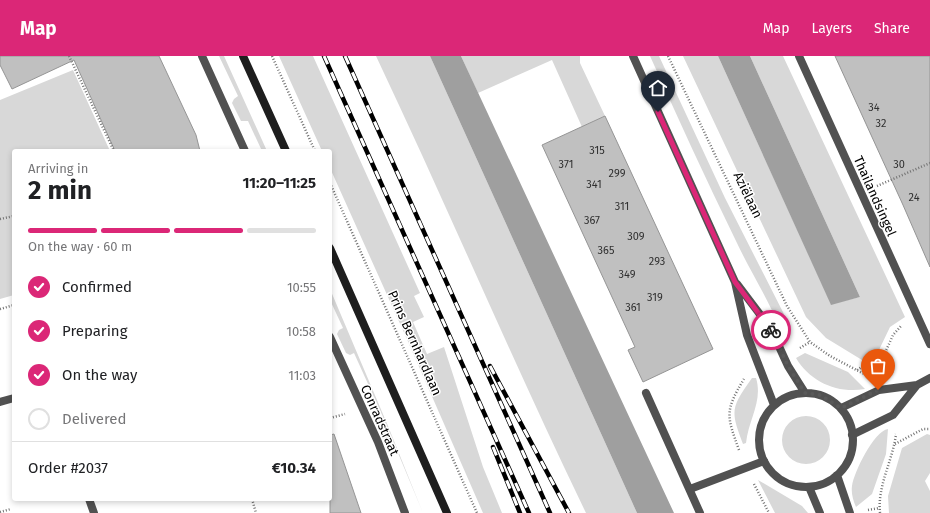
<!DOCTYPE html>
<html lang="en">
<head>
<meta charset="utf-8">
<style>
	body { margin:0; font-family:"Fira Sans",sans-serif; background:#f6f6f6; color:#202124; height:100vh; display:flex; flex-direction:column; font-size:15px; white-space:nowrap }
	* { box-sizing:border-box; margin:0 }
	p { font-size:13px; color:#757577 }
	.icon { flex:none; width:22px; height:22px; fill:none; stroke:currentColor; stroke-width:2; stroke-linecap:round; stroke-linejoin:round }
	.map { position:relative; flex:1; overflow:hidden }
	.details { position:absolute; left:12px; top:93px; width:320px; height:352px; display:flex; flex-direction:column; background:#fff; border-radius:4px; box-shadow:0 2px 6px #0003 }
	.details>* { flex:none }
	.pin { position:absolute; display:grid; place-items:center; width:34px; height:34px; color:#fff; margin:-41px -17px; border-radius:50% 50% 50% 0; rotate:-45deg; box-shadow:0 0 4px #0007 }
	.pin .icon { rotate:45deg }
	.courier { position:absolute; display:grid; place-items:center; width:40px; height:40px; margin:-20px; border:3px solid #db2777; border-radius:50%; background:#fff; color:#222; box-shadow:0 1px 5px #0007 }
	.headline em { font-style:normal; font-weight:700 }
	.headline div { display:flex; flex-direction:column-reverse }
	.headline { display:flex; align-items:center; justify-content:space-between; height:68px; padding:0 16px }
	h1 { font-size:26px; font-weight:700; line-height:30px }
	.bar { display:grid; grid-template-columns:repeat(4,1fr); gap:6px 4px; align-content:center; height:48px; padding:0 16px }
	.bar i { height:5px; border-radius:3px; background:#e0e0e0 }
	.bar .selected { background:#db2777 }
	.bar p { grid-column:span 4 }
	.line { display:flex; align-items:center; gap:10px; padding:0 16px; border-top:1px solid #e0e0e0 }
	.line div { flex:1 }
	ol { padding:0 16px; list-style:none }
	li { display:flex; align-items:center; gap:12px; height:44px }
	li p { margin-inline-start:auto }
	li .icon { padding:4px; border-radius:50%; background:#db2777; color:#fff; stroke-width:4 }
	li:last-child { color:#757577 }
	li i { width:22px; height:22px; border:2px solid #e0e0e0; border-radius:50% }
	header { display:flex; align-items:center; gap:24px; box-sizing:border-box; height:56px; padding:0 20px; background:#db2777; color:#fff }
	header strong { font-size:19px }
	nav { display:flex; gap:22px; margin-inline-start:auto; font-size:14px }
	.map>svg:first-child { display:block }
	.green { fill:#d8d8d8 }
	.water { fill:#9f9f9f }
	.building { fill:#c0c0c0; stroke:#959595 }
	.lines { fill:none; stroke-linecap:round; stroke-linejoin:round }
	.path { stroke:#737373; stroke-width:2.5; stroke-dasharray:1 2; stroke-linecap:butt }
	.service { stroke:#515151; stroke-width:8 }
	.minor { stroke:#515151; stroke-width:8 }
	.tertiary { stroke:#515151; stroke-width:8 }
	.secondary { stroke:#1e1e1e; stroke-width:8 }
	.rail-casing { stroke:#000; stroke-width:4.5 }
	.rail { stroke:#fff; stroke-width:3; stroke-dasharray:9; stroke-linecap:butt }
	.done { stroke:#595959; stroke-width:4; stroke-dasharray:0 7.2 }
	.route { stroke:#db2777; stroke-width:5 }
	.labels { text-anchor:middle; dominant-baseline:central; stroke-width:3; stroke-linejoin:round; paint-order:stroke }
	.number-label { font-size:11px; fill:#303030 }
	.street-label { font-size:13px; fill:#000; stroke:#fff }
</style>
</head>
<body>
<header>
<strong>Map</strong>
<nav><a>Map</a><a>Layers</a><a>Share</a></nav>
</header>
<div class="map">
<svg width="930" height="457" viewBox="0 0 930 457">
	<rect width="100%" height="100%" fill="#fff"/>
	<!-- green -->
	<path class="green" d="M219,0H224L267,95H262L248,65H241L232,47L234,43L238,40Z
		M279,0H313L420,237L414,240L424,261L413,266L427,298L444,291L483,411L502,457H483L406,281L330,112V95H322Z
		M376,0H430L637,457H586C513,306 448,152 376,0Z
		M461,0H580V7L605,60L582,71L552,4L478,37Z
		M650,0H659L725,142L790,270L781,275C769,244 750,215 736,185C706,124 678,62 650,0Z
		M683,0H718L831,248L860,241L750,0H783L905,261L890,271L879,294L862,304L826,282L806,261Z
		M73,14L110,95H14V239L0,243V44Z
		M330,233L388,370L423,457L393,385L389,386L386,385L377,366L383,361L354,297L350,299L346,297L337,278L339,274L343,272L330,244Z
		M805,297L848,316L865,333C838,338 810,326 796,302Z
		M752,322H756C763,345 749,362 746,387L743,388C730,354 731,352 752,322Z
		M782 384a24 24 0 1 1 48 0a24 24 0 1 1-48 0Z
		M888,373L886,398L872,438L856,451C853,444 851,437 852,430C854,416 874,375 888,373Z
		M927,378L930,379V417L925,425L930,435V457H889L888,440L902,392Z
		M758,424L802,450L808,457H775Z"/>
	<!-- water -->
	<path class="water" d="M430,0H461L674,457H637Z
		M718,0H750L860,241L831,249Z"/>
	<!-- building -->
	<path class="building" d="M0,0H159L196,79L200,95H115L74,4L12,33L0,9Z
		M835,0H930V211L903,149Z
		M605,60L713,293L643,326L628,294L635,291L542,89Z
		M334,378L361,457H330V379Z"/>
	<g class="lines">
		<!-- path -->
		<path class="path" d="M69,0L114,95
			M272,0L315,95
			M668,0L787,250L810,286L830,300L866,319
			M330,127L477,457
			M877,130L930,107
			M0,163L14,160
			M0,253L14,249
			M800,292L810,286
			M857,314L885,297L893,279L901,270
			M330,362L345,358
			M895,388L923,373H930
			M739,394C727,360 724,356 744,323
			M754,428L769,457
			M252,443L256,457
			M868,454L880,452
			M0,456L11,453
			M880,457C877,430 893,404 896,378"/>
		<!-- service -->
		<path class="service" d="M646,337L700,457
			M690,433L764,405"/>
		<!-- minor -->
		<path class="minor" d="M202,0L245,95
			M799,0L930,288
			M330,281L378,386L405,457
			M0,346L14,342
			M841,352L879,334L917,329L930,322
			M852,379L893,359L917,329
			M89,443L94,457"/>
		<!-- tertiary -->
		<path class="tertiary" d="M633,0L735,226L747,279L774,349
			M737,228L771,273L788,310L805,337
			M759 384a47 47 0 1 1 94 0a47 47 0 1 1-94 0Z
			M837,419L850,457
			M809,431L820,457"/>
		<!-- secondary -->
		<path class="secondary" d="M243,0L286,95
			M330,192L447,457"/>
		<defs>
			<path id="rail" d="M324,0L529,457
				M345,0L550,457
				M490,310L569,457
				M493,391L520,457"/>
		</defs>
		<!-- rail casing -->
		<use href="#rail" class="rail-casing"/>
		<!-- rail -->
		<use href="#rail" class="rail"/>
	</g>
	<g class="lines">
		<!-- done -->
		<path class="done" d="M771,274L788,310L805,337L820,339L841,352L878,334"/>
		<!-- route -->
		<path class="route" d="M658,56L735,226L771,274"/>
	</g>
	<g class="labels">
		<!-- number labels -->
		<g class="number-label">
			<text x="874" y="51">34</text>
			<text x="881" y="67">32</text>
			<text x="597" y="94">315</text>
			<text x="566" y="108">371</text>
			<text x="899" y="108">30</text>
			<text x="617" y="117">299</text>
			<text x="594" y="128">341</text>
			<text x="914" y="141">24</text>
			<text x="622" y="150">311</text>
			<text x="592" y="164">367</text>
			<text x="636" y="180">309</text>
			<text x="606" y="194">365</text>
			<text x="657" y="205">293</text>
			<text x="627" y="218">349</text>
			<text x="655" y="241">319</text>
			<text x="633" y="251">361</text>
		</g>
		<!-- street labels -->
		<g class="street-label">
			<text transform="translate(748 139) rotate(64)">Aziëlaan</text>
			<text transform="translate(875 140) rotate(66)">Thailandsingel</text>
			<text transform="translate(415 287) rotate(66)">Prins Bernhardlaan</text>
			<text transform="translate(380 364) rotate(66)">Conradstraat</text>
		</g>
	</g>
</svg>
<div class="pin" style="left:878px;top:334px;background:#ea580c"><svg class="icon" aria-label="bag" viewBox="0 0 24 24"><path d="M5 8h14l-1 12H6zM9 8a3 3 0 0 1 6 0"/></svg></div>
<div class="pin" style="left:658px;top:56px;background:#1f2937"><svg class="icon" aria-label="home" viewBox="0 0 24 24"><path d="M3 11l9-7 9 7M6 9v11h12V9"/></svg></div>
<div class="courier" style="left:771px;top:274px"><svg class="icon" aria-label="bike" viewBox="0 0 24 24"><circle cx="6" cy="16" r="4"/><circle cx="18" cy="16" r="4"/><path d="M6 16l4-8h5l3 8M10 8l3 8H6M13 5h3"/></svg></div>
<section class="details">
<div class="headline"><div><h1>2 min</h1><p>Arriving in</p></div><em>11:20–11:25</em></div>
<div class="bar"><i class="selected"></i><i class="selected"></i><i class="selected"></i><i></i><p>On the way · 60 m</p></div>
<ol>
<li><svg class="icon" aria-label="check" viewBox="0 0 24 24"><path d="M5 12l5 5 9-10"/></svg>Confirmed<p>10:55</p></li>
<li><svg class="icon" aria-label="check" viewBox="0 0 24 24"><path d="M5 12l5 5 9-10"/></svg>Preparing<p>10:58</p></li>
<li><svg class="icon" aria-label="check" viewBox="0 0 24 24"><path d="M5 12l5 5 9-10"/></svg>On the way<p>11:03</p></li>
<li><i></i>Delivered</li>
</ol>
<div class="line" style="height:52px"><div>Order #2037</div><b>€10.34</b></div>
</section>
</div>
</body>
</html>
